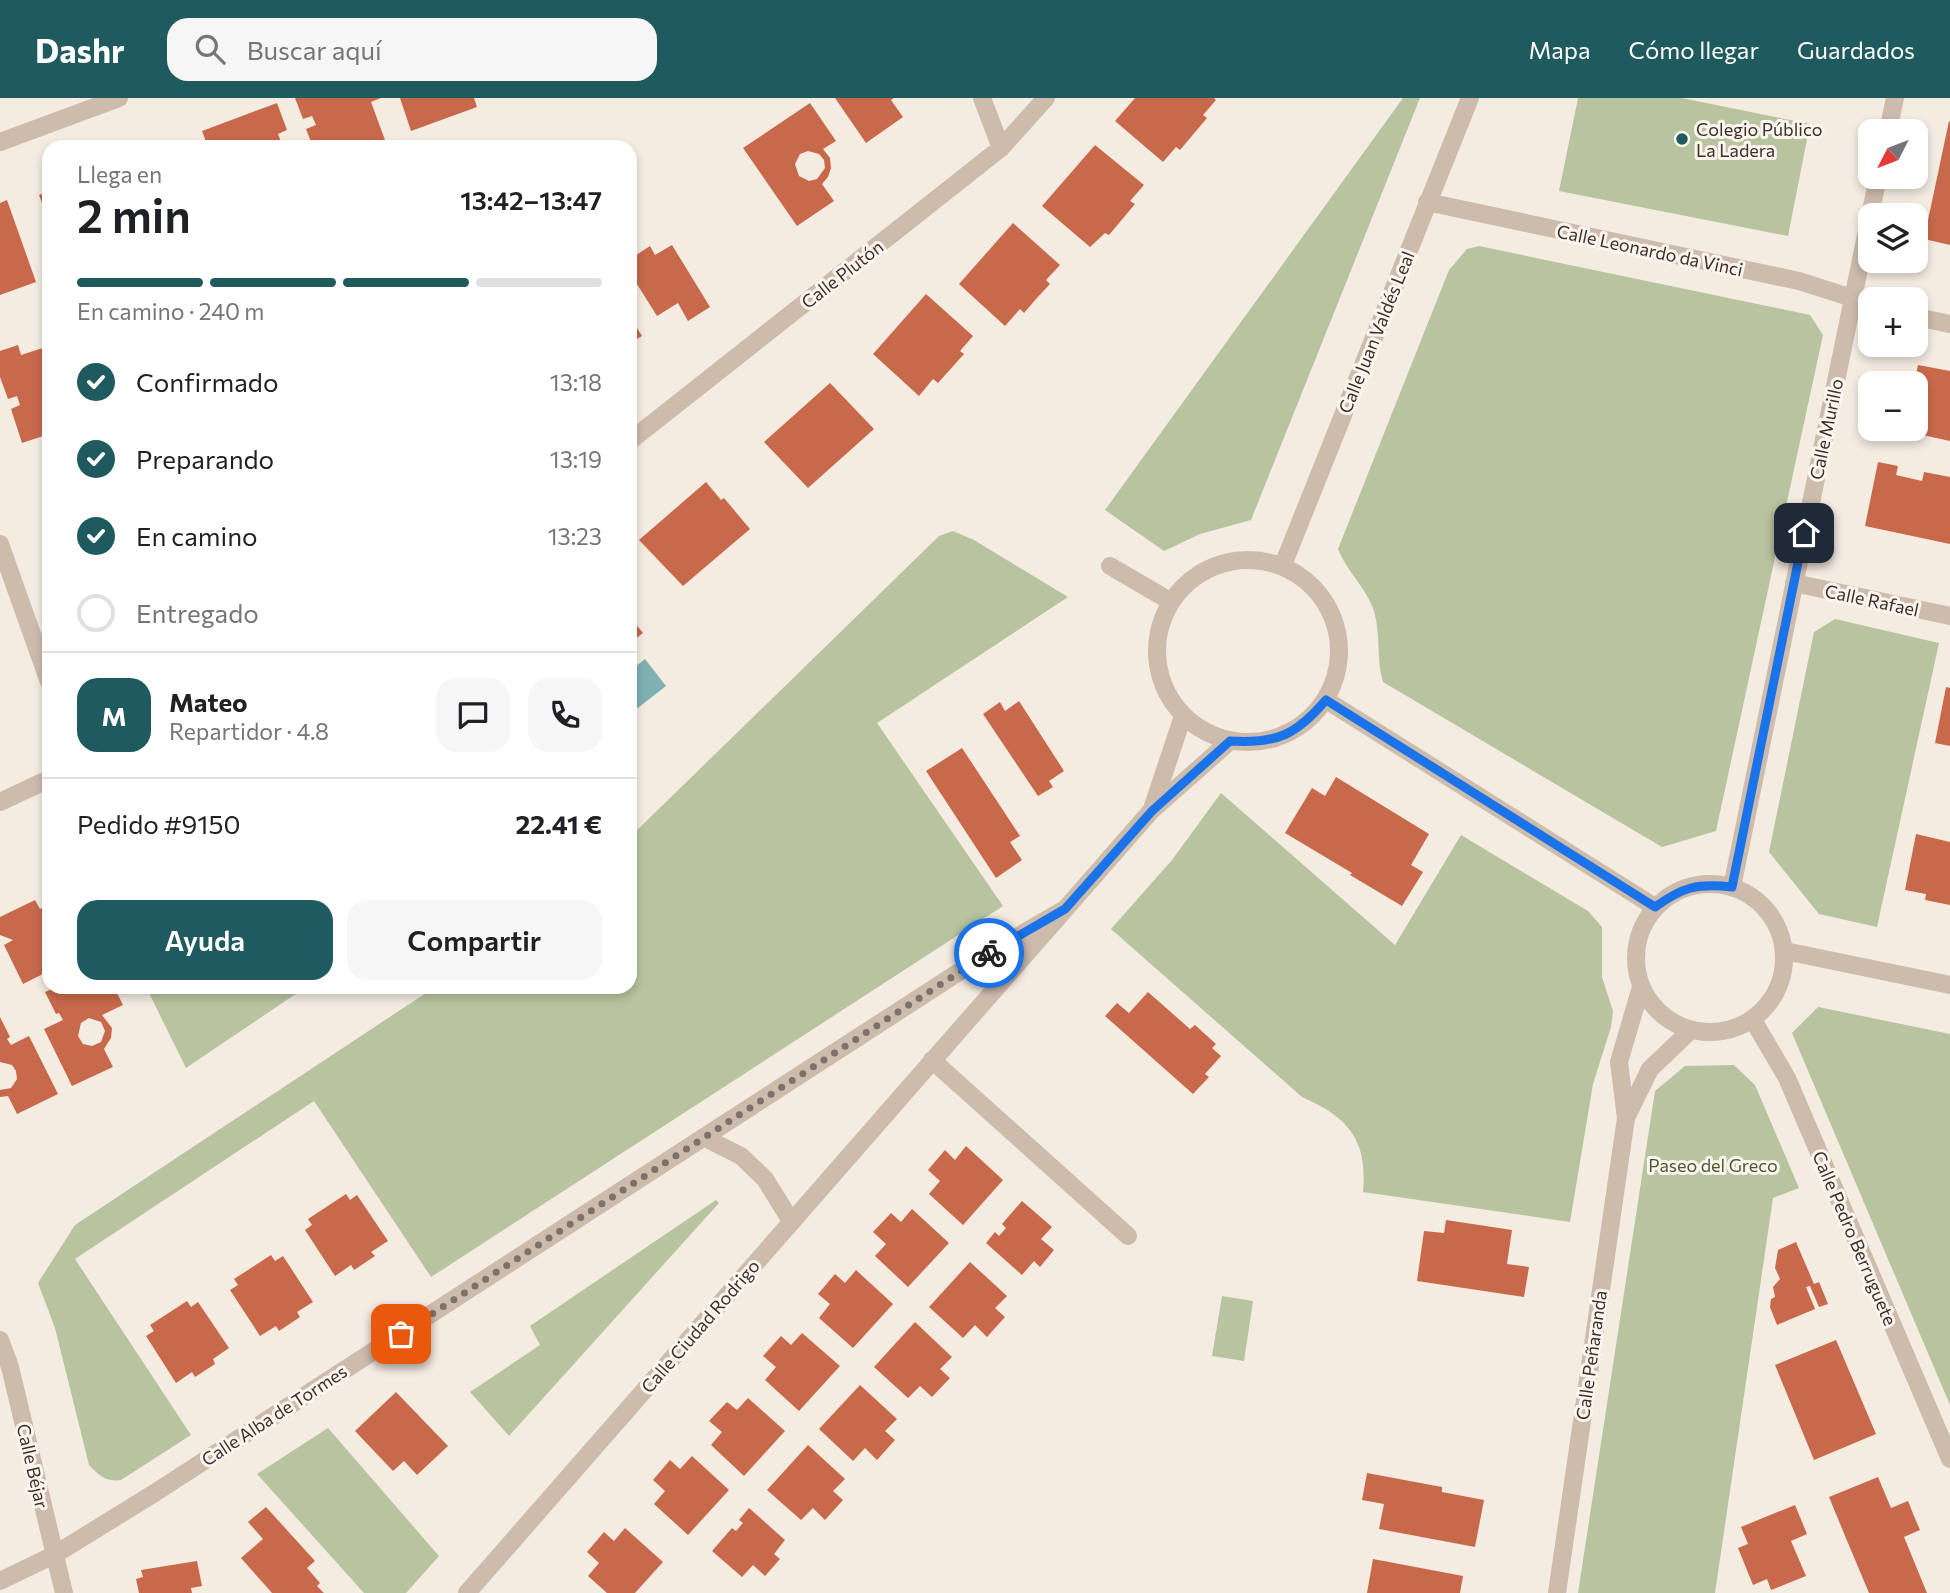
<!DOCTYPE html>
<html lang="es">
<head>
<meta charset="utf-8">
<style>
	body { margin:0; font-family:Commissioner,sans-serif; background:#f6f6f6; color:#202124; height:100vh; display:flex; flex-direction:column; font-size:26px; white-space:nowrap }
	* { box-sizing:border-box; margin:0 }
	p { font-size:23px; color:#757577 }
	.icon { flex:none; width:38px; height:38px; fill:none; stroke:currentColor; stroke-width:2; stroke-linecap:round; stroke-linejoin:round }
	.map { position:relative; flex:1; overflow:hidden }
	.panel { position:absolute; left:42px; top:42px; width:595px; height:854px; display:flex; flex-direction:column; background:#fff; border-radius:21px; box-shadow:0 4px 10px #0003 }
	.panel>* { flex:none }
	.needle { width:46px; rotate:228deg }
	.fabs { position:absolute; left:1858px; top:21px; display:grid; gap:14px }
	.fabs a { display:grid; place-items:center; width:70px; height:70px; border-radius:14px; background:#fff; box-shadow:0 4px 10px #0003; font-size:35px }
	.pin { position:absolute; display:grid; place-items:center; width:60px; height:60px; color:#fff; margin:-30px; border-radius:14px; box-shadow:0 4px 10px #0006 }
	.courier { position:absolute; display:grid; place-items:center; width:70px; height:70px; margin:-35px; border:5px solid #1a73e8; border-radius:50%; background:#fff; color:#222; box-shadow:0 2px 9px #0007 }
	.head em { font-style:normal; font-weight:600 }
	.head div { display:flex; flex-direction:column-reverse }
	.head { display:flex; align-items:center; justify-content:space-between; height:119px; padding:0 35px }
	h1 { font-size:46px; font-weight:600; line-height:52px }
	.bar { display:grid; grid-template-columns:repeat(4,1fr); gap:10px 7px; align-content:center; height:84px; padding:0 35px }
	.bar i { height:9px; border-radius:5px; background:#e0e0e0 }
	.bar .current { background:#1f5a5e }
	.bar p { grid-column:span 4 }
	.line { display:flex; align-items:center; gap:18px; padding:0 35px; border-top:2px solid #e0e0e0 }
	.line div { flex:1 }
	.round { display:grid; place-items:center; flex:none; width:74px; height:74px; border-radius:21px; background:#f6f6f6 }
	ol { padding:0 35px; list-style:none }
	li { display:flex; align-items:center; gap:21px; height:77px }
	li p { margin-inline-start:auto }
	li .icon { padding:7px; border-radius:50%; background:#1f5a5e; color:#fff; stroke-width:4 }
	li:last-child { color:#757577 }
	li i { width:38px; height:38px; border:4px solid #e0e0e0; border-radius:50% }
	.primary-button { display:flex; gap:14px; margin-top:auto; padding:14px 35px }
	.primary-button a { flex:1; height:80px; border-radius:21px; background:#1f5a5e; color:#fff; font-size:28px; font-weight:600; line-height:80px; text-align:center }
	.primary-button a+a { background:#f6f6f6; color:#202124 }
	header { display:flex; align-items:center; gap:42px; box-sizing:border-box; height:98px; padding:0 35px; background:#1f5a5e; color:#fff }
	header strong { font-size:33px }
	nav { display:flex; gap:38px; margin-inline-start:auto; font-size:24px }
	.search { width:490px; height:63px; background:#f6f6f6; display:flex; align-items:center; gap:18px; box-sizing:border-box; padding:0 24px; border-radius:21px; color:#757577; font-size:26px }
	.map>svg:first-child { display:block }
	.green { fill:#b8c4a0 }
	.water { fill:#7fb0b2 }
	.building { fill:#c8694b; fill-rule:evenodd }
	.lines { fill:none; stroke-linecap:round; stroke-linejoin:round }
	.street { stroke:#cdbbac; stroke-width:18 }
	.done { stroke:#7c716b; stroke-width:7; stroke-dasharray:0 12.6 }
	.route { stroke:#1a73e8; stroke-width:9 }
	.poi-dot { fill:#1f5a5e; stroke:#fbf5ee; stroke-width:2.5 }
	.labels { text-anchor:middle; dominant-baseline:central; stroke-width:6; stroke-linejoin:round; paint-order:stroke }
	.poi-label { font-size:18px; fill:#3b302b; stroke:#fbf5ee; text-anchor:start }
	.street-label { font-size:18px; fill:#3b302b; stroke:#fbf5ee }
	.park-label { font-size:18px; fill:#4a5a2e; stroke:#fbf5ee }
</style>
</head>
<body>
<header>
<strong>Dashr</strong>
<div class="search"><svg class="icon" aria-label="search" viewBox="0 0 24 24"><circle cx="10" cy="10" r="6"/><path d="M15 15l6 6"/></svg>Buscar aquí</div>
<nav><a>Mapa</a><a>Cómo llegar</a><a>Guardados</a></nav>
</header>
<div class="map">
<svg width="1950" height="1495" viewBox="0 0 1950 1495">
	<rect width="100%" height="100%" fill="#f4ebe1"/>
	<!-- green -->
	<path class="green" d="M1403,0H1420L1251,422L1200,436L1164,453L1105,412Z
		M1578,0H1682L1810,26L1788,138L1559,93Z
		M1479,148L1810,217L1823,237L1716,733L1662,749L1383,584C1376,561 1381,537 1374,513C1366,489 1347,474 1338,451L1449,172L1467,151Z
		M953,433L974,442L1068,499L877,625L1003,808L431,1179L314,1003L75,1161L191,1337L121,1382C105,1384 100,1378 89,1367L55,1230L38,1185L75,1127L435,889H630V739L939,438Z
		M1835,521L1939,545L1877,829L1819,816L1769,754L1814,534Z
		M1221,695L1395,847L1461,737L1588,813L1602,829V879L1613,913L1611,929L1593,986L1570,1124L1363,1094C1368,1042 1348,1019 1302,999L1111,831L1172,762Z
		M146,889H306L186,970Z
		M1818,909L1950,936V1307L1792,935Z
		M1734,967L1755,987L1799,1090L1773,1100L1715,1495H1578L1655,993L1685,968Z
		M716,1102L719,1105L509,1338L470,1294L540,1247L530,1228Z
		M1222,1198L1253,1203L1244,1263L1212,1258Z
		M328,1330L439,1458L406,1495H364L257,1376Z"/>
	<!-- water -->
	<path class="water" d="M645,561L666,588L630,616V573Z"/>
	<!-- building -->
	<path class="building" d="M295,0H381L371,4L385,42L365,49H313L306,31L316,27L312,18L303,21Z
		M400,0H474L477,9L411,33Z
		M835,0H894L891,2L903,19L866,45Z
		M1135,0H1214L1216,2L1203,17L1207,20L1180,52L1176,49L1163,64L1115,23Z
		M277,5L287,32L278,36L283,49H208L202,33Z
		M810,5L836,43L823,51L830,60L831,70L828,79L822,86L834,103L797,128L743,50ZM808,53L819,56L824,62L825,70L817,81L809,83L799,78L795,66L800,56Z
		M1949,23L1950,24V147L1924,141Z
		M1095,47L1144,87L1130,103L1135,106L1109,137L1105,135L1090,149L1042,108Z
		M49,93V123L39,97Z
		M7,102L36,184L0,197V105Z
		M1013,125L1060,167L1046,182L1050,186L1036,201L1024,215L1020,211L1005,228L959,186Z
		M672,147L710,209L688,223L678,205L657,218L630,175V161L650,148L655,157Z
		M926,196L973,238L960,253L964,256L938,285L933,281L919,298L873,256Z
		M630,219L642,238L630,245Z
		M18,247L21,257L49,248V336L22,345L11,311L20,307L17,298L8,301L0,279V253Z
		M1918,267L1950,273V343L1904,333L1905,331H1916V285H1914Z
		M830,285L874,331L808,390L764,344Z
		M1878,364L1898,368L1896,377L1922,383L1924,374L1950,379V446L1865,428Z
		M706,384L721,402L724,400L750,431L683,488L639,442Z
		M630,519L643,535L630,545Z
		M1946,589L1950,590V648L1935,645Z
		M1019,603L1064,673L1049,683L1053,689L1038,698L983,616L1000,604L1005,613Z
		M962,650L1020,738L1010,744L1022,762L996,780L926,673Z
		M1336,679L1429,736L1411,767L1423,774L1402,808L1350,777L1352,775L1285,735L1312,690L1325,698Z
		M1916,736L1950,744V807L1925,802L1926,796L1905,792Z
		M35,802L40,811L49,806V873L23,886L4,847L13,842L0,837V819Z
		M56,889H114L123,907L102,917L112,930L111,940L104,951L113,969L72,988L44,931L63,922L59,915L56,916L45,894ZM89,920L101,924L105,933L101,944L92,948L83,946L78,938L81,925Z
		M1148,894L1190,931L1195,927L1216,946L1212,950L1221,958L1205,976L1209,979L1193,996L1105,918L1117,905L1129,915Z
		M0,919L10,939L7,941L11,947L29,938L58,996L17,1016L8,998L0,999V992L11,990L17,981L16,973L12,967L0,964Z
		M966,1048L1003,1082L963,1127L929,1096L940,1083L928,1072L945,1052L955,1062Z
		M346,1096L350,1102L357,1097L388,1143L371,1154L375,1158L354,1172L351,1167L335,1178L305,1132L312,1127L308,1121Z
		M1022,1103L1052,1129L1041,1141L1054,1152L1040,1169L1034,1163L1022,1177L986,1145L995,1134L999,1138L1006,1130L1002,1126Z
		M912,1111L949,1145L908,1189L875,1158L886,1146L873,1134L891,1115L901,1124Z
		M1446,1122L1512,1132L1507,1166L1529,1169L1524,1199L1417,1183L1424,1133L1444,1135Z
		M1796,1144L1814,1186L1819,1184L1828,1206L1819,1209L1810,1188L1806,1189L1815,1211L1777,1227L1770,1209L1771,1201L1775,1199L1773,1189L1780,1181L1775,1170L1778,1152Z
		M271,1157L275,1163L283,1158L313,1204L297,1214L300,1219L279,1233L276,1228L260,1238L230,1192L238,1187L234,1181Z
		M970,1164L1007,1198L995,1210L1005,1219L987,1239L975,1227L963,1240L929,1209Z
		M856,1172L893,1206L853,1250L819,1220L830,1206L818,1196L835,1176L845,1185Z
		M187,1203L191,1209L198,1204L229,1250L213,1261L215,1266L195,1279L192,1274L176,1285L146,1238L154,1233L150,1227Z
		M915,1224L952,1259L940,1271L950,1280L932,1299L920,1288L908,1300L874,1269Z
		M802,1235L840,1268L799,1313L765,1282L776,1269L763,1258L781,1238L791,1247Z
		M1836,1242L1876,1336L1814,1362L1775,1267Z
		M860,1287L897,1321L885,1333L895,1342L877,1362L865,1350L853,1363L819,1331Z
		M396,1294L448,1348L417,1377L404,1363L393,1373L355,1333Z
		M748,1300L785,1333L744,1378L711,1347L722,1334L709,1323L727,1304L737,1312Z
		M808,1347L845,1381L833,1393L843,1402L825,1422L813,1410L801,1422L767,1392Z
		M692,1358L729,1392L688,1437L654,1406L665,1393L653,1382L670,1362L680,1371Z
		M1367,1375L1442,1389V1394L1484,1402L1475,1449L1379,1431L1384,1406L1362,1402Z
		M1878,1379L1891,1410L1908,1403L1914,1418L1920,1432L1904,1439L1927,1495H1869L1848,1445L1829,1399Z
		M1795,1407L1807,1436L1791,1443L1806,1478L1771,1492L1767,1481L1753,1487L1738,1450L1748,1446L1741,1429Z
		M266,1409L315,1463L307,1470L320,1485L317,1488L324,1495H272L241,1460L263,1441L248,1424Z
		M749,1410L785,1442L774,1456L780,1461L765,1478L753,1467L742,1479L712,1453L732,1430L736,1433L743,1425L739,1422Z
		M625,1430L663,1464L635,1495H607L588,1478L599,1465L587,1454L604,1434L614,1443Z
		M1373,1461L1463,1478L1460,1495H1367Z
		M197,1463L202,1488L191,1490L192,1495H139L136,1481L143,1479L141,1472Z"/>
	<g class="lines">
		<!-- street -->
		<path class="street" d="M982,0L1001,50
			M1888,33L1895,0
			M0,44L119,0
			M1427,104L1799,183L1871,206
			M1916,219L1950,226
			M630,343L1001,50L1046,0
			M0,446L49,584
			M1157 553a91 91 0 1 1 182 0a91 91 0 1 1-182 0Z
			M1283,467L1470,0
			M1110,468L1170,503
			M1794,485L1950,518
			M1326,602L1655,809
			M0,704L49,681
			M1152,711L1183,618
			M1636 860a74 74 0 1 1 148 0a74 74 0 1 1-148 0Z
			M1732,789L1878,79
			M1785,853L1950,887
			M1753,922L1787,980L1950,1361
			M932,962L1128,1138
			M1626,1020L1650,971L1690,933
			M705,1040L741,1058L765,1081L791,1123
			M0,1242L10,1269L64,1495
			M0,1483L54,1457L153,1396L979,861L1065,811
			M467,1495L1151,713L1230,643
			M1557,1495L1626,1020L1619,964L1641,889"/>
	</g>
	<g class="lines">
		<!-- done -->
		<path class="done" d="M401,1236L989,855"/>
		<!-- route -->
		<path class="route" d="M989,855L1065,811L1152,713L1230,643C1277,646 1296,637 1326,602L1655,809C1683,789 1697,785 1732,789L1804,435"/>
	</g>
	<!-- markers -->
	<circle class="poi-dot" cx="1682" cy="41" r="7"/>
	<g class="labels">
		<!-- poi labels -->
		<g class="poi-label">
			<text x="1696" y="31">Colegio Público<tspan x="1696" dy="21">La Ladera</tspan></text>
		</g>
		<!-- street labels -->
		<g class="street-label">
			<text transform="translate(1650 152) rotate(12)">Calle Leonardo da Vinci</text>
			<text transform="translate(842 176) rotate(-38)">Calle Plutón</text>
			<text transform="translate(1376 234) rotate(-68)">Calle Juan Valdés Leal</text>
			<text transform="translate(1826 331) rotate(-78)">Calle Murillo</text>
			<text transform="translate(1872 502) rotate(12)">Calle Rafael</text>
			<text transform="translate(1855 1140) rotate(67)">Calle Pedro Berruguete</text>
			<text transform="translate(700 1228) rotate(-49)">Calle Ciudad Rodrigo</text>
			<text transform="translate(1591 1257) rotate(-82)">Calle Peñaranda</text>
			<text transform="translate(274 1317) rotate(-33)">Calle Alba de Tormes</text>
			<text transform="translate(33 1368) rotate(77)">Calle Béjar</text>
		</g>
		<!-- park labels -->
		<g class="park-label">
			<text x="1713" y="1067">Paseo del Greco</text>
		</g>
	</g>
</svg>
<div class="fabs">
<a><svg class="needle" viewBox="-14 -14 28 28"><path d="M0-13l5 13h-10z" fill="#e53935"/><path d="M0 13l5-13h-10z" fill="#757577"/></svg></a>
<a><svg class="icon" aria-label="layers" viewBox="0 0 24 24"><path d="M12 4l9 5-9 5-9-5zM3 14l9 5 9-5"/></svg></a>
<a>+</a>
<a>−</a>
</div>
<div class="pin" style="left:401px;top:1236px;background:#ea580c"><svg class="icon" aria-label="bag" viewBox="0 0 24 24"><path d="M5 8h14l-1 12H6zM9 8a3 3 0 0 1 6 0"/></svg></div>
<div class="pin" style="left:1804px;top:435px;background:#1f2937"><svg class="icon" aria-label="home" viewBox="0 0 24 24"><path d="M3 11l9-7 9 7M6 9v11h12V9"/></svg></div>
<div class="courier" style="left:989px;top:855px"><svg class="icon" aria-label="bike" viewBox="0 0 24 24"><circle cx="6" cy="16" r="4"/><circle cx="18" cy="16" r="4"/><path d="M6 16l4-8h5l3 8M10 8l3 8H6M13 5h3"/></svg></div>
<section class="panel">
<div class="head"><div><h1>2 min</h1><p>Llega en</p></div><em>13:42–13:47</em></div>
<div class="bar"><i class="current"></i><i class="current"></i><i class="current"></i><i></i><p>En camino · 240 m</p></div>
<ol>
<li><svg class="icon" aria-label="check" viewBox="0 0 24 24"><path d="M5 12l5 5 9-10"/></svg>Confirmado<p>13:18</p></li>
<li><svg class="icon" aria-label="check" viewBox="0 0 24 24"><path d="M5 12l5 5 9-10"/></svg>Preparando<p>13:19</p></li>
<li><svg class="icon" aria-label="check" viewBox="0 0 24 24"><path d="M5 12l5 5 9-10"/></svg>En camino<p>13:23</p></li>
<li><i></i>Entregado</li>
</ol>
<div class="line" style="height:126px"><b class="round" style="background:#1f5a5e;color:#fff">M</b><div><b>Mateo</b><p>Repartidor · 4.8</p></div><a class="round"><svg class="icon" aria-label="chat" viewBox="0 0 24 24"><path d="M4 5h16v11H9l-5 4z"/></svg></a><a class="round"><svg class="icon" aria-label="phone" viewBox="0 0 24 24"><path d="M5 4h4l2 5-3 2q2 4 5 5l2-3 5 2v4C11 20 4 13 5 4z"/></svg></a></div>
<div class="line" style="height:91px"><div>Pedido #9150</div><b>22.41 €</b></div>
<div class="primary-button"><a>Ayuda</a><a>Compartir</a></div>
</section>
</div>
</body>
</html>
